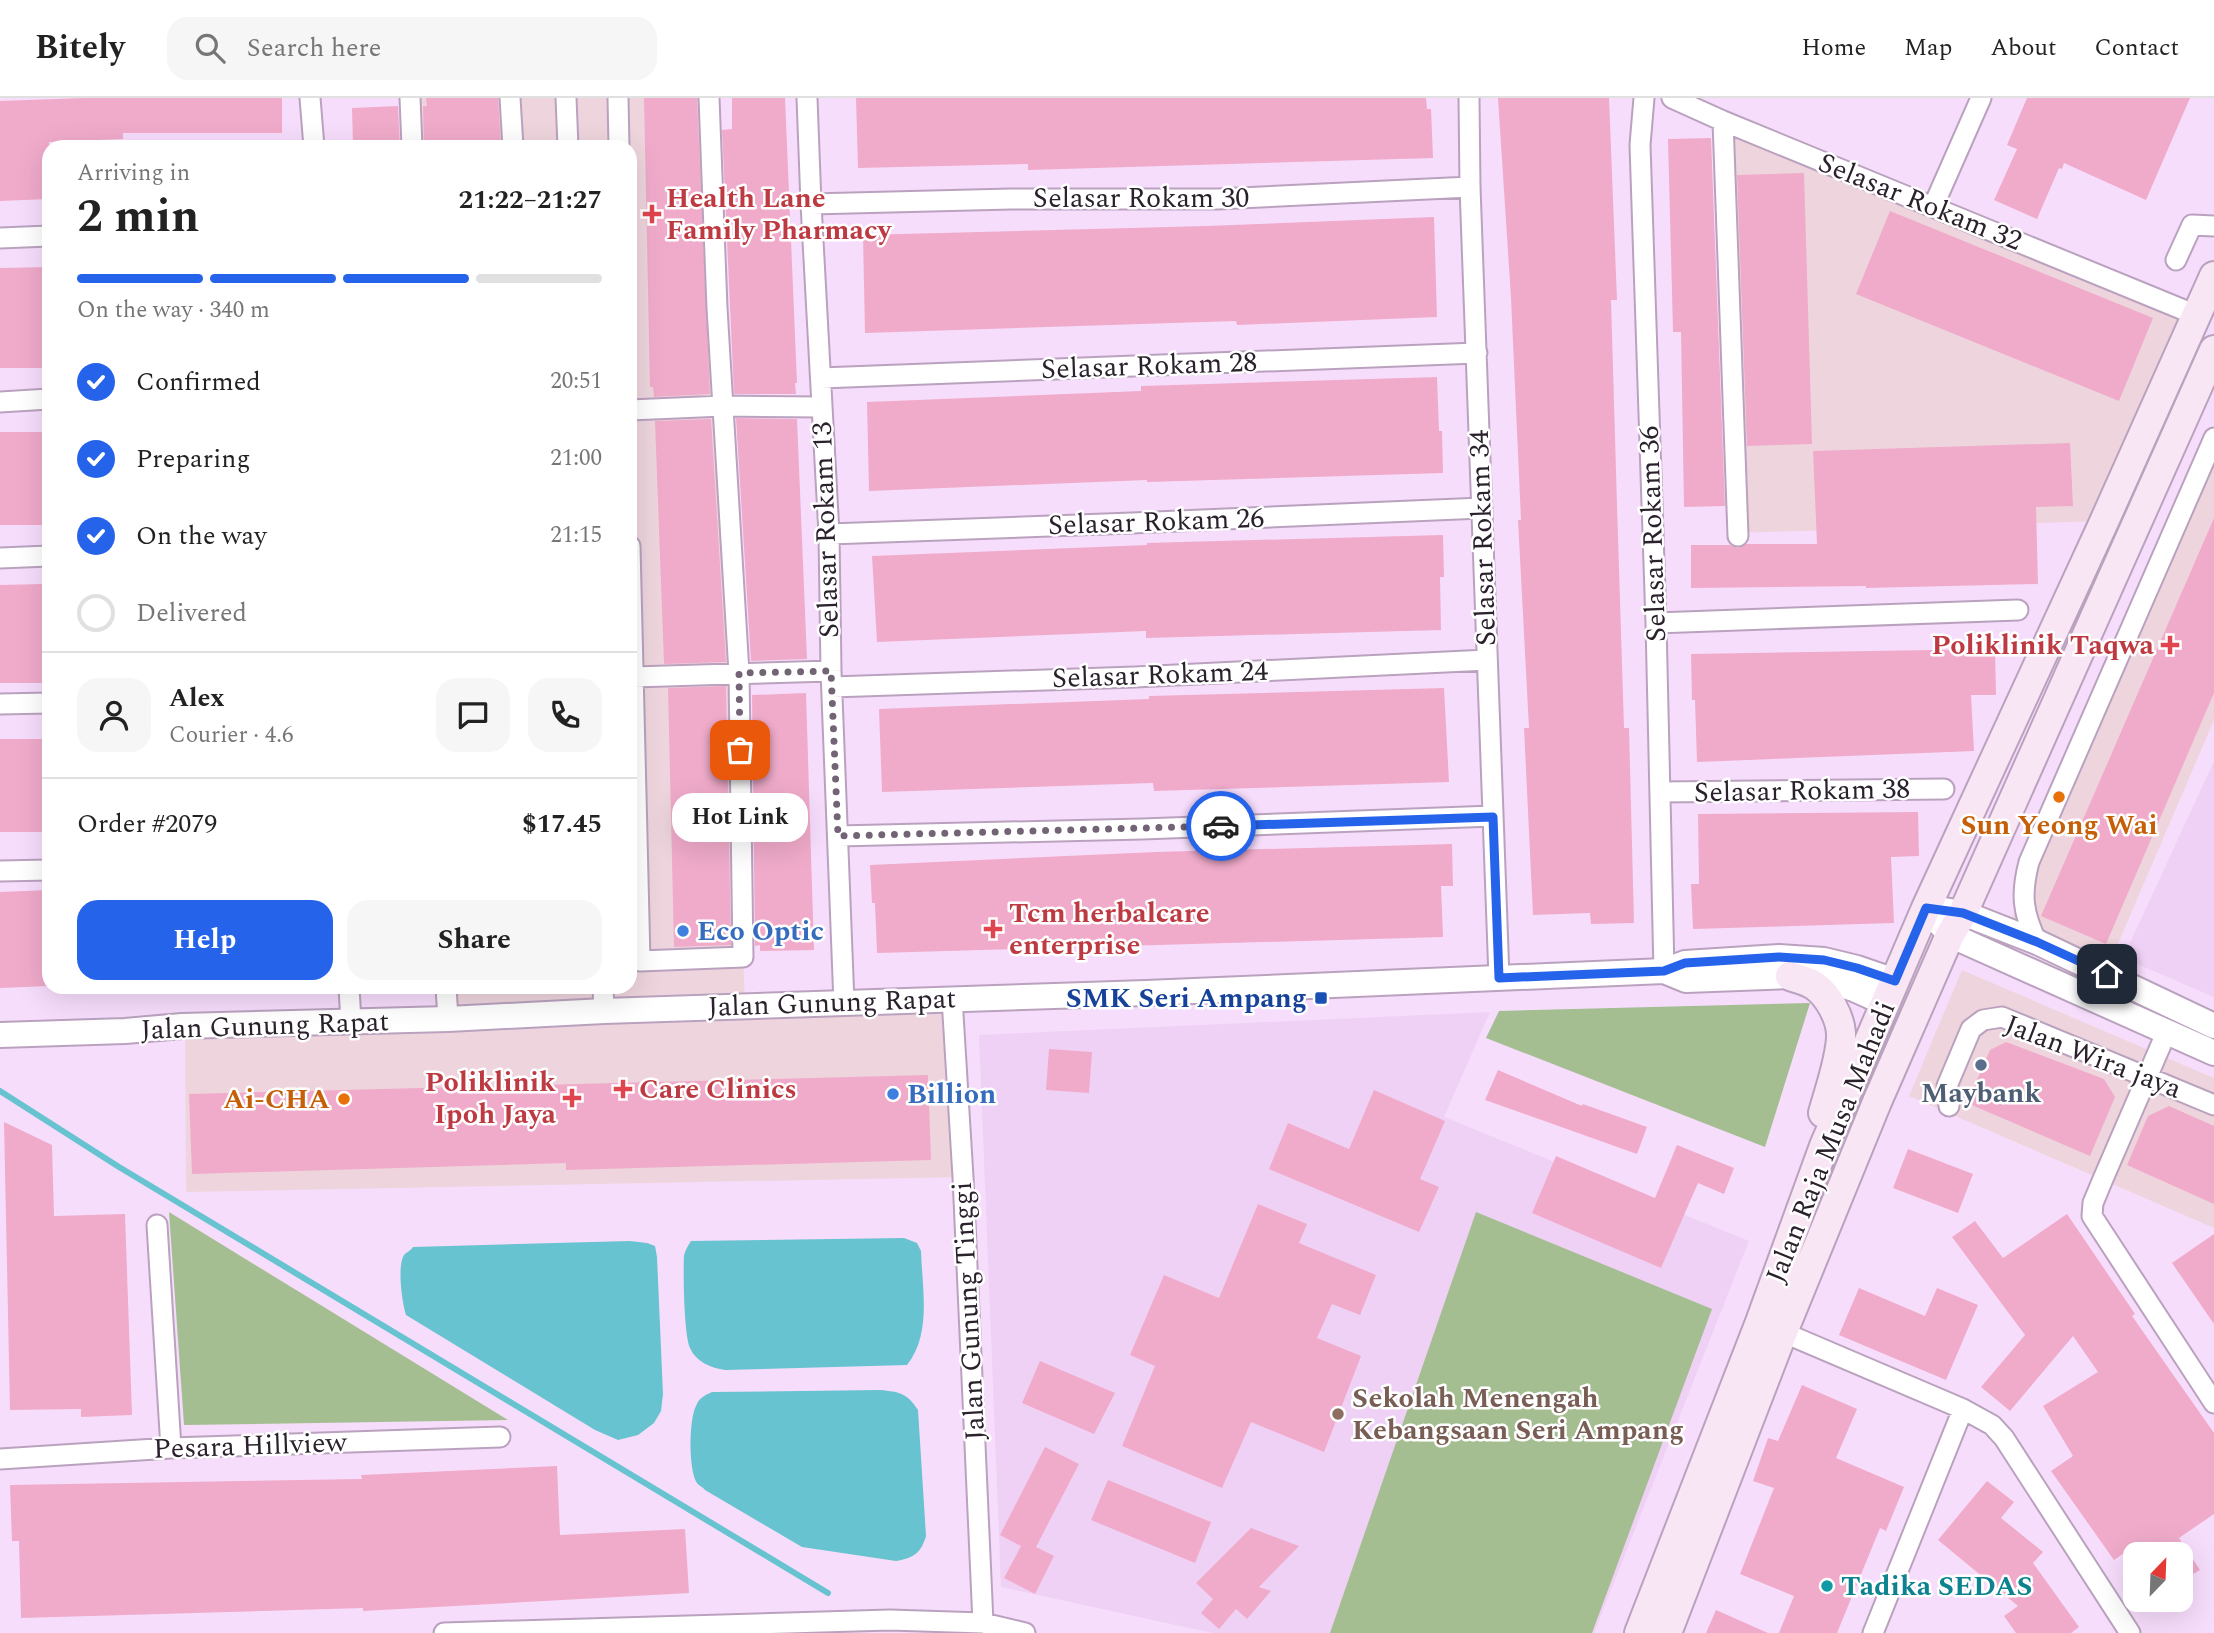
<!DOCTYPE html>
<html lang="en">
<head>
<meta charset="utf-8">
<style>
	body { margin:0; font-family:Spectral,serif; background:#f6f6f6; color:#222; height:100vh; display:flex; flex-direction:column; font-size:26px; white-space:nowrap }
	* { box-sizing:border-box; margin:0 }
	p { font-size:23px; color:#767676 }
	.icon { flex:none; width:38px; height:38px; fill:none; stroke:currentColor; stroke-width:2; stroke-linecap:round; stroke-linejoin:round }
	.map { position:relative; flex:1; overflow:hidden }
	.details { position:absolute; left:42px; top:42px; width:595px; height:854px; display:flex; flex-direction:column; background:#fff; border-radius:21px; box-shadow:0 7px 28px #0002 }
	.details>* { flex:none }
	.needle { width:46px; rotate:23deg }
	.fabs { position:absolute; left:2123px; top:1444px; display:grid; gap:14px }
	.fabs a { display:grid; place-items:center; width:70px; height:70px; border-radius:14px; background:#fff; box-shadow:0 7px 28px #0002; font-size:35px }
	.pin { position:absolute; display:grid; place-items:center; width:60px; height:60px; color:#fff; margin:-30px; border-radius:14px; box-shadow:0 4px 10px #0006 }
	.courier { position:absolute; display:grid; place-items:center; width:70px; height:70px; margin:-35px; border:5px solid #2563eb; border-radius:50%; background:#fff; color:#222; box-shadow:0 2px 9px #0007 }
	.bubble { position:absolute; height:49px; border-radius:21px; background:#fff; box-shadow:0 7px 28px #0002; font-size:23px; font-weight:700; line-height:49px; text-align:center }
	.head em { font-style:normal; font-weight:700 }
	.head div { display:flex; flex-direction:column-reverse }
	.head { display:flex; align-items:center; justify-content:space-between; height:119px; padding:0 35px }
	h1 { font-size:46px; font-weight:700; line-height:52px }
	.bar { display:grid; grid-template-columns:repeat(4,1fr); gap:10px 7px; align-content:center; height:84px; padding:0 35px }
	.bar i { height:9px; border-radius:5px; background:#e0e0e0 }
	.bar .active { background:#2563eb }
	.bar p { grid-column:span 4 }
	.line { display:flex; align-items:center; gap:18px; padding:0 35px; border-top:2px solid #e0e0e0 }
	.line div { flex:1 }
	.round { display:grid; place-items:center; flex:none; width:74px; height:74px; border-radius:21px; background:#f6f6f6 }
	ol { padding:0 35px; list-style:none }
	li { display:flex; align-items:center; gap:21px; height:77px }
	li p { margin-inline-start:auto }
	li .icon { padding:7px; border-radius:50%; background:#2563eb; color:#fff; stroke-width:4 }
	li:last-child { color:#767676 }
	li i { width:38px; height:38px; border:4px solid #e0e0e0; border-radius:50% }
	.cta { display:flex; gap:14px; margin-top:auto; padding:14px 35px }
	.cta a { flex:1; height:80px; border-radius:21px; background:#2563eb; color:#fff; font-size:28px; font-weight:700; line-height:80px; text-align:center }
	.cta a+a { background:#f6f6f6; color:#222 }
	header { display:flex; align-items:center; gap:42px; box-sizing:border-box; height:98px; padding:0 35px; background:#fff; border-bottom:2px solid #e0e0e0 }
	header strong { font-size:33px }
	nav { display:flex; gap:38px; margin-inline-start:auto; font-size:24px }
	.search { width:490px; height:63px; background:#f6f6f6; display:flex; align-items:center; gap:18px; box-sizing:border-box; padding:0 24px; border-radius:21px; color:#767676; font-size:26px }
	.map>svg:first-child { display:block }
	.commercial { fill:#eed5dd }
	.built { fill:#f0d1f6 }
	.green { fill:#a4be91 }
	.water { fill:#67c3d0 }
	.lines { fill:none; stroke-linecap:round; stroke-linejoin:round }
	.stream { stroke:#67c3d0; stroke-width:6 }
	.building { fill:#f0abca }
	.minor-casing { stroke:#baa2bf; stroke-width:23 }
	.tertiary-casing { stroke:#baa2bf; stroke-width:28 }
	.secondary-casing { stroke:#baa2bf; stroke-width:32 }
	.minor { stroke:#fff; stroke-width:19 }
	.tertiary { stroke:#fff; stroke-width:24 }
	.secondary { stroke:#f9e6f4; stroke-width:28 }
	.done { stroke:#726375; stroke-width:7; stroke-dasharray:0 12.6 }
	.route { stroke:#2563eb; stroke-width:9 }
	.health-dot { fill:#e0444e; stroke:#fff; stroke-width:2.5 }
	.food-dot { fill:#e8710a; stroke:#fff; stroke-width:2.5 }
	.shop-dot { fill:#3f7fe0; stroke:#fff; stroke-width:2.5 }
	.transit-dot { fill:#1a4fb4; stroke:#fff; stroke-width:2.5 }
	.service-dot { fill:#5c6f8a; stroke:#fff; stroke-width:2.5 }
	.education-dot { fill:#8d6e63; stroke:#fff; stroke-width:2.5 }
	.culture-dot { fill:#0f9aa8; stroke:#fff; stroke-width:2.5 }
	.labels { text-anchor:middle; dominant-baseline:central; stroke-width:5; stroke-linejoin:round; paint-order:stroke }
	.health-label { font-size:28px; font-weight:bold; fill:#be3a42; stroke:#fff; text-anchor:start }
	.street-label { font-size:28px; fill:#2a212c; stroke:#fff }
	.food-label { font-size:28px; font-weight:bold; fill:#c56008; stroke:#fff }
	.shop-label { font-size:28px; font-weight:bold; fill:#366cbe; stroke:#fff; text-anchor:start }
	.transit-label { font-size:28px; font-weight:bold; fill:#164399; stroke:#fff; text-anchor:end }
	.service-label { font-size:28px; font-weight:bold; fill:#4e5e75; stroke:#fff }
	.education-label { font-size:28px; font-weight:bold; fill:#785e54; stroke:#fff; text-anchor:start }
	.culture-label { font-size:28px; font-weight:bold; fill:#0d838f; stroke:#fff; text-anchor:start }
</style>
</head>
<body>
<header>
<strong>Bitely</strong>
<div class="search"><svg class="icon" aria-label="search" viewBox="0 0 24 24"><circle cx="10" cy="10" r="6"/><path d="M15 15l6 6"/></svg>Search here</div>
<nav><a>Home</a><a>Map</a><a>About</a><a>Contact</a></nav>
</header>
<div class="map">
<svg width="2214" height="1535" viewBox="0 0 2214 1535">
	<rect width="100%" height="100%" fill="#f7ddfc"/>
	<!-- commercial -->
	<path class="commercial" d="M411,0H712L745,907L951,901L964,1079L186,1094L185,929L452,920L451,889H630V49H413Z
		M1723,21L2195,215L2101,423L1737,435Z
		M2214,349V622L2111,862L2012,820Z
		M1962,872L2214,980V1130L1909,998Z"/>
	<!-- built -->
	<path class="built" d="M2214,663V899L2123,860Z
		M1490,914L1444,1019L1749,1143L1594,1535H1212L1001,1489L979,937Z"/>
	<!-- green -->
	<path class="green" d="M1810,905L1765,1049L1486,940L1499,913Z
		M169,1114L508,1322L184,1327Z
		M1476,1114L1712,1211L1592,1535H1330Z"/>
	<!-- water -->
	<path class="water" d="M904,1140L917,1145L921,1153C922,1190 932,1236 907,1267L725,1272C711,1270 696,1264 690,1250C684,1237 683,1174 684,1158C685,1152 688,1148 691,1143Z
		M630,1143L647,1145L655,1148L657,1159L663,1296L661,1313L654,1325L638,1337L618,1342L595,1332L406,1217C402,1205 397,1168 404,1157C405,1156 412,1151 413,1149Z
		M880,1292C900,1294 907,1295 918,1312L926,1438C921,1455 914,1460 896,1463L802,1449L705,1392C703,1389 699,1388 697,1385C688,1372 689,1321 696,1308C699,1300 705,1297 712,1294Z"/>
	<g class="lines">
		<!-- stream -->
		<path class="stream" d="M0,993L119,1069L828,1495"/>
	</g>
	<!-- building -->
	<path class="building" d="M84,0H282V35H123V41L49,44V101L0,103V3Z
		M426,0H498L501,49H424L423,8H427Z
		M644,0H697L710,296L654,299L653,289H650Z
		M732,0H785L797,285H795L796,296H734L722,32L732,31Z
		M856,0H1426L1427,11H1431L1433,60L1028,72V66L858,70Z
		M1498,0H1609L1617,202H1611L1617,407L1624,630H1629L1634,825L1591,826L1590,815L1533,817L1524,630H1529L1518,422H1521L1511,200Z
		M2027,0H2190L2146,102L2064,65L2062,71L2059,70L2037,121L1994,102L2017,51L2007,47Z
		M398,8L400,49H353L352,10Z
		M1711,40L1725,408L1684,409L1681,234H1673L1668,41Z
		M1804,75L1812,346L1747,348L1737,77Z
		M1890,113L2153,220L2119,303L1856,196Z
		M1434,119L1437,219L1237,227L1236,223L865,235L863,137L1206,128Z
		M49,169V270H0V170Z
		M1437,279L1439,333H1442L1443,375L1147,384V382L869,393L867,304L1141,293V288Z
		M736,320L797,321L807,561L751,563Z
		M711,321L726,564L664,566L655,323Z
		M0,334H49V427H0Z
		M2070,345L2073,408L2036,409L2038,486L1866,490V488L1691,490V447H1730L1738,450L1746,446H1817L1813,353Z
		M2214,420V595L2106,846L2041,818Z
		M1443,437L1444,479H1440L1441,532L1146,540V533L877,544L872,458L1147,447V445Z
		M42,486V585H0V487Z
		M1995,551L1996,597H1971L1974,653L1697,664L1695,602H1692L1691,556Z
		M726,588L731,847L674,849L668,590Z
		M1444,590L1449,684L1154,693L1153,685L882,694L879,611L1149,601V598Z
		M806,595L814,852L760,853V847L755,848L752,597Z
		M0,641H45V692H48L49,734H0Z
		M1918,714L1919,758L1891,759L1894,825L1693,831L1691,786H1699L1698,716Z
		M1452,746L1453,788H1441L1443,839L877,855L875,805H872L870,767L1156,754Z
		M49,792V888L0,890V794Z
		M2006,944L2104,981L2115,999L2090,1058L1967,1005L1990,952Z
		M1049,951L1092,954L1089,995L1046,992Z
		M1498,972L1582,1008L1583,1006L1647,1029L1637,1056L1485,1002Z
		M928,977L931,1062L566,1072V1065L192,1076L189,996Z
		M1374,992L1445,1023L1420,1081L1439,1089L1419,1134L1269,1071L1288,1025L1349,1051Z
		M2169,1008L2214,1028V1106L2127,1067L2148,1018Z
		M4,1024L52,1047L54,1118L125,1116L132,1317L81,1319V1311L10,1312Z
		M1677,1047L1734,1070L1724,1096L1698,1085L1661,1170L1532,1115L1556,1058L1655,1100Z
		M1908,1051L1973,1076L1958,1115L1893,1090Z
		M1258,1106L1307,1126L1299,1145L1376,1177L1360,1217L1332,1206L1317,1240L1361,1258L1324,1354L1251,1324L1222,1390L1122,1348L1155,1268L1130,1257L1164,1177L1219,1200Z
		M2067,1116L2135,1216L2132,1218L2214,1335V1416L2179,1440L2200,1472L2180,1484V1456H2130L2127,1453L2114,1462L2051,1373L2073,1358L2043,1308L2098,1274L2073,1238L2010,1313L1981,1289L2025,1237L1952,1139L1975,1123L2003,1160Z
		M2214,1136V1226L2172,1165Z
		M1859,1190L1925,1218L1937,1190L1978,1207L1946,1282L1839,1237Z
		M1040,1263L1115,1295L1094,1336L1022,1305Z
		M1802,1287L1857,1311L1836,1360L1904,1389L1886,1433L1880,1430L1837,1535H1779L1794,1498L1740,1476L1774,1390L1753,1383L1768,1340L1778,1343Z
		M1045,1349L1079,1366L1036,1449L1054,1458L1035,1496L1004,1480L1021,1448L1000,1437Z
		M557,1368L560,1437L685,1431L689,1495L363,1513V1510L21,1520L19,1443H12L10,1387L362,1381L361,1377Z
		M1108,1382L1211,1424L1195,1465L1091,1422Z
		M1987,1383L2014,1404L2001,1420L2043,1454L2033,1465L2079,1529L2071,1535H2016L2004,1518L2018,1508L1938,1442Z
		M1251,1430L1299,1448L1259,1489L1271,1493L1247,1521L1236,1511L1219,1531L1201,1515L1213,1501L1196,1485Z
		M1716,1512L1768,1535H1706Z"/>
	<g class="lines">
		<defs>
			<path id="minor" d="M310,0L314,49
				M410,0L412,49
				M510,0L513,49
				M566,0L568,49
				M618,0L619,49
				M807,0L811,106L829,436L831,573L844,905
				M1469,0L1470,89L1499,880
				M1644,0L1640,47L1656,525L1664,873
				M1672,0L1723,23L2196,217
				M1723,23L1738,438
				M811,106L1011,101H1218L1470,89
				M1933,109L1981,0
				M0,140L49,138
				M2176,162L2192,127L2214,128
				M821,280L1477,255
				M0,304L49,301
				M630,312L723,308L821,309
				M829,436L1132,425L1482,410
				M630,448L640,863L743,859L739,575L717,210L709,0
				M0,460L49,458
				M1656,525L2018,512
				M634,579L831,573
				M832,589L1135,579L1487,562
				M0,606L49,605
				M1661,694L1944,691
				M838,738L1142,731L1493,718
				M0,773L49,772
				M2037,844C2022,814 2021,795 2029,764L2214,340
				M349,889L351,924
				M446,889L448,921
				M603,889L604,913
				M952,900L963,1079L983,1525
				M2167,933L2103,1081L2093,1105L2092,1118L2214,1305
				M1949,1008L1947,988L1971,931L1983,922L2002,919L2214,1007
				M157,1127L171,1350
				M1773,1230L1963,1311L1992,1327L2004,1340L2130,1535
				M0,1361L171,1350L500,1339
				M444,1535L890,1522L983,1525L1025,1535
				M1873,1535L1963,1311"/>
			<path id="tertiary" d="M1926,810L1950,837L2214,955
				M1944,812L1963,815L2037,844L2214,928
				M1664,873L1686,882L1790,878L1819,880L1854,891L1885,905
				M0,937L125,933L182,928L448,921L604,913L1146,895L1664,873L1685,865L1779,859L1824,862L1857,870L1895,883"/>
			<path id="secondary" d="M1790,878C1798,881 1808,883 1815,888C1828,897 1840,919 1841,935C1842,957 1829,993 1823,1015
				M1639,1535L1760,1224L1824,1048L1926,810L2103,426L2214,178
				M1667,1535L1783,1234L1877,1004L1950,837L1963,815L2214,252"/>
		</defs>
		<!-- minor casing -->
		<use href="#minor" class="minor-casing"/>
		<!-- tertiary casing -->
		<use href="#tertiary" class="tertiary-casing"/>
		<!-- secondary casing -->
		<use href="#secondary" class="secondary-casing"/>
		<!-- minor -->
		<use href="#minor" class="minor"/>
		<!-- tertiary -->
		<use href="#tertiary" class="tertiary"/>
		<!-- secondary -->
		<use href="#secondary" class="secondary"/>
	</g>
	<g class="lines">
		<!-- done -->
		<path class="done" d="M740,652L739,575L831,573L838,738L1221,728"/>
		<!-- route -->
		<path class="route" d="M1221,728L1493,719L1499,880L1664,873L1685,865L1779,859L1824,862L1857,870L1895,883L1926,810L1963,815L2037,844L2107,876"/>
	</g>
	<!-- markers -->
	<g class="health-dot">
		<path d="M648.5 105.5h7v7h7v7h-7v7h-7v-7h-7v-7h7z"/>
		<path d="M2166.5 536.5h7v7h7v7h-7v7h-7v-7h-7v-7h7z"/>
		<path d="M989.5 820.5h7v7h7v7h-7v7h-7v-7h-7v-7h7z"/>
		<path d="M619.5 980.5h7v7h7v7h-7v7h-7v-7h-7v-7h7z"/>
		<path d="M568.5 989.5h7v7h7v7h-7v7h-7v-7h-7v-7h7z"/>
	</g>
	<g class="food-dot">
		<circle cx="2059" cy="699" r="7"/>
		<circle cx="344" cy="1001" r="7"/>
	</g>
	<g class="shop-dot">
		<circle cx="683" cy="833" r="7"/>
		<circle cx="893" cy="996" r="7"/>
	</g>
	<rect class="transit-dot" x="1314" y="893" width="14" height="14" rx="3.5"/>
	<circle class="service-dot" cx="1981" cy="967" r="7"/>
	<circle class="education-dot" cx="1338" cy="1316" r="7"/>
	<circle class="culture-dot" cx="1827" cy="1488" r="7"/>
	<g class="labels">
		<!-- health labels -->
		<g class="health-label">
			<text x="666" y="100">Health Lane<tspan x="666" dy="32">Family Pharmacy</tspan></text>
			<text x="2154" y="547" text-anchor="end">Poliklinik Taqwa</text>
			<text x="1009" y="815">Tcm herbalcare<tspan x="1009" dy="32">enterprise</tspan></text>
			<text x="556" y="984" text-anchor="end">Poliklinik<tspan x="556" dy="32">Ipoh Jaya</tspan></text>
			<text x="639" y="991">Care Clinics</text>
		</g>
		<!-- street labels -->
		<g class="street-label">
			<text x="1141" y="100">Selasar Rokam 30</text>
			<text transform="translate(1920 104) rotate(22)">Selasar Rokam 32</text>
			<text transform="translate(1149 268) rotate(-2)">Selasar Rokam 28</text>
			<text transform="translate(1156 424) rotate(-2)">Selasar Rokam 26</text>
			<text transform="translate(826 432) rotate(-92)">Selasar Rokam 13</text>
			<text transform="translate(1653 436) rotate(-92)">Selasar Rokam 36</text>
			<text transform="translate(1483 440) rotate(-92)">Selasar Rokam 34</text>
			<text transform="translate(1160 577) rotate(-2)">Selasar Rokam 24</text>
			<text transform="translate(1802 693) rotate(-1)">Selasar Rokam 38</text>
			<text transform="translate(832 905) rotate(-2)">Jalan Gunung Rapat</text>
			<text transform="translate(265 928) rotate(-2)">Jalan Gunung Rapat</text>
			<text transform="translate(2093 959) rotate(21)">Jalan Wira jaya</text>
			<text transform="translate(1831 1044) rotate(-68)">Jalan Raja Musa Mahadi</text>
			<text transform="translate(969 1213) rotate(-93)">Jalan Gunung Tinggi</text>
			<text transform="translate(250 1348) rotate(-2)">Pesara Hillview</text>
		</g>
		<!-- food labels -->
		<g class="food-label">
			<text x="2059" y="727">Sun Yeong Wai</text>
			<text x="330" y="1001" text-anchor="end">Ai-CHA</text>
		</g>
		<!-- shop labels -->
		<g class="shop-label">
			<text x="697" y="833">Eco Optic</text>
			<text x="907" y="996">Billion</text>
		</g>
		<!-- transit labels -->
		<g class="transit-label">
			<text x="1307" y="900">SMK Seri Ampang</text>
		</g>
		<!-- service labels -->
		<g class="service-label">
			<text x="1981" y="995">Maybank</text>
		</g>
		<!-- education labels -->
		<g class="education-label">
			<text x="1352" y="1300">Sekolah Menengah<tspan x="1352" dy="32">Kebangsaan Seri Ampang</tspan></text>
		</g>
		<!-- culture labels -->
		<g class="culture-label">
			<text x="1841" y="1488">Tadika SEDAS</text>
		</g>
	</g>
</svg>
<div class="fabs">
<a><svg class="needle" viewBox="-14 -14 28 28"><path d="M0-13l5 13h-10z" fill="#e53935"/><path d="M0 13l5-13h-10z" fill="#767676"/></svg></a>
</div>
<div class="pin" style="left:740px;top:652px;background:#ea580c"><svg class="icon" aria-label="bag" viewBox="0 0 24 24"><path d="M5 8h14l-1 12H6zM9 8a3 3 0 0 1 6 0"/></svg></div>
<div class="pin" style="left:2107px;top:876px;background:#1f2937"><svg class="icon" aria-label="home" viewBox="0 0 24 24"><path d="M3 11l9-7 9 7M6 9v11h12V9"/></svg></div>
<div class="courier" style="left:1221px;top:728px"><svg class="icon" aria-label="car" viewBox="0 0 24 24"><path d="M5 17H2v-5l4-1 3-4h7l3 4 3 1v5h-3M9 17h6M6 11h13"/><circle cx="7" cy="17" r="2"/><circle cx="17" cy="17" r="2"/></svg></div>
<div class="bubble" style="left:672px;top:695px;width:136px">Hot Link</div>
<section class="details">
<div class="head"><div><h1>2 min</h1><p>Arriving in</p></div><em>21:22–21:27</em></div>
<div class="bar"><i class="active"></i><i class="active"></i><i class="active"></i><i></i><p>On the way · 340 m</p></div>
<ol>
<li><svg class="icon" aria-label="check" viewBox="0 0 24 24"><path d="M5 12l5 5 9-10"/></svg>Confirmed<p>20:51</p></li>
<li><svg class="icon" aria-label="check" viewBox="0 0 24 24"><path d="M5 12l5 5 9-10"/></svg>Preparing<p>21:00</p></li>
<li><svg class="icon" aria-label="check" viewBox="0 0 24 24"><path d="M5 12l5 5 9-10"/></svg>On the way<p>21:15</p></li>
<li><i></i>Delivered</li>
</ol>
<div class="line" style="height:126px"><a class="round"><svg class="icon" aria-label="person" viewBox="0 0 24 24"><circle cx="12" cy="8" r="4"/><path d="M4 21q1-7 8-7t8 7"/></svg></a><div><b>Alex</b><p>Courier · 4.6</p></div><a class="round"><svg class="icon" aria-label="chat" viewBox="0 0 24 24"><path d="M4 5h16v11H9l-5 4z"/></svg></a><a class="round"><svg class="icon" aria-label="phone" viewBox="0 0 24 24"><path d="M5 4h4l2 5-3 2q2 4 5 5l2-3 5 2v4C11 20 4 13 5 4z"/></svg></a></div>
<div class="line" style="height:91px"><div>Order #2079</div><b>$17.45</b></div>
<div class="cta"><a>Help</a><a>Share</a></div>
</section>
</div>
</body>
</html>
